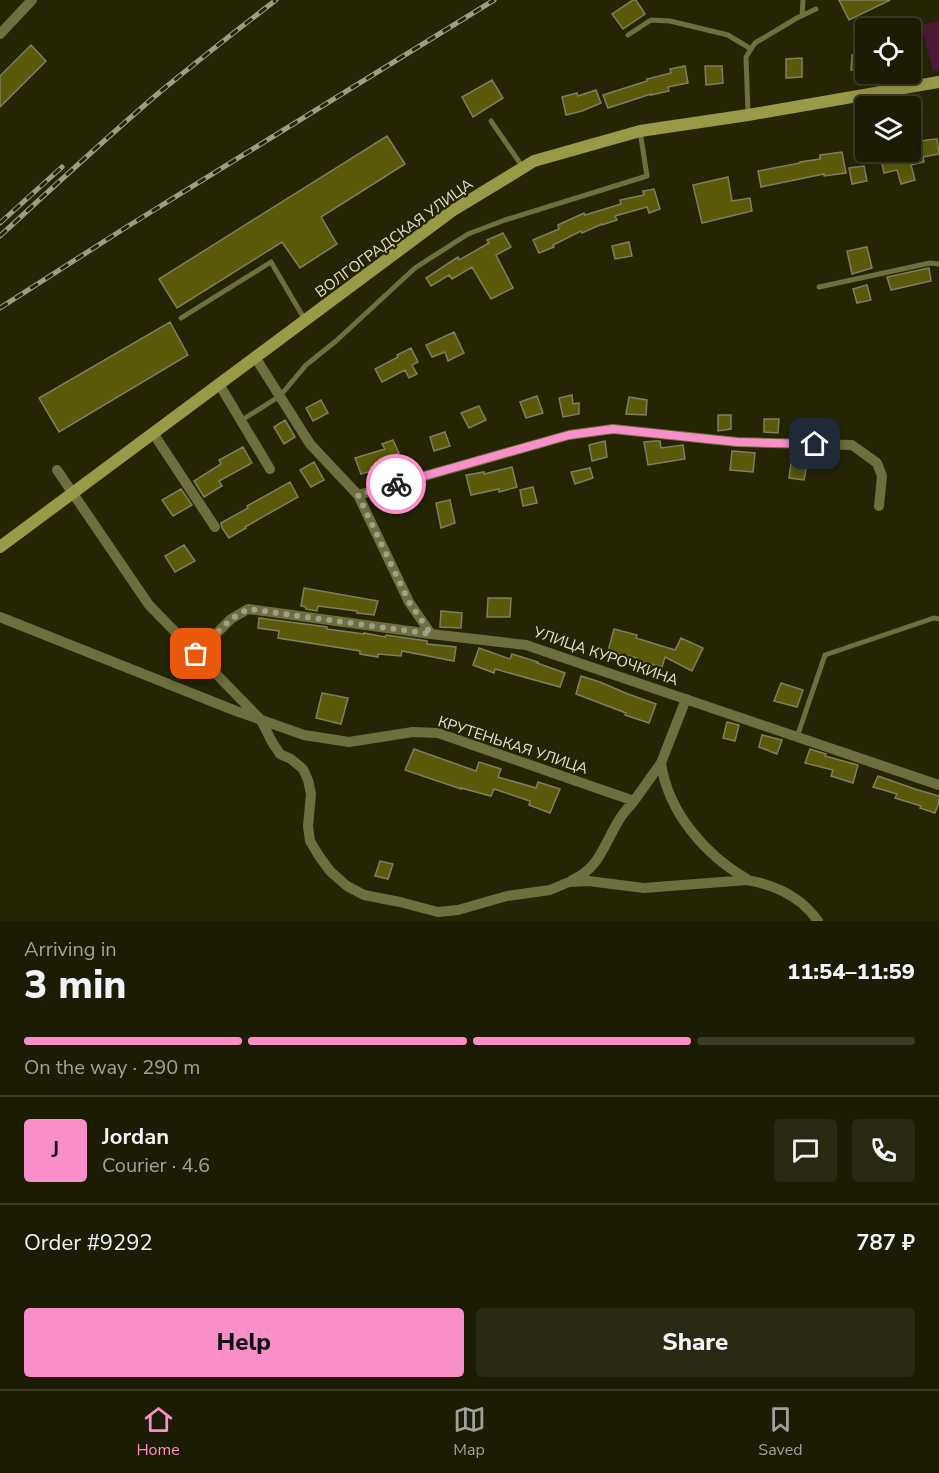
<!DOCTYPE html>
<html lang="en">
<head>
<meta charset="utf-8">
<style>
	body { margin:0; font-family:"Nunito Sans",sans-serif; background:#292913; color:#f1f3f6; height:100vh; display:flex; flex-direction:column; font-size:22px; white-space:nowrap }
	* { box-sizing:border-box; margin:0 }
	p { font-size:20px; color:#a0a19a }
	.icon { flex:none; width:33px; height:33px; fill:none; stroke:currentColor; stroke-width:2; stroke-linecap:round; stroke-linejoin:round }
	.map { position:relative; height:921px; overflow:hidden }
	.panel { display:flex; flex-direction:column; background:#1c1c04; flex:1 }
	.panel>* { flex:none }
	.buttons { position:absolute; left:855px; top:18px; display:grid; gap:12px }
	.buttons a { display:grid; place-items:center; width:66px; height:66px; border-radius:6px; background:#1c1c04; box-shadow:0 3px 15px #0003,0 0 0 2px #3a3a26; font-size:30px }
	.pin { position:absolute; display:grid; place-items:center; width:51px; height:51px; color:#fff; margin:-26px; border-radius:12px; box-shadow:0 3px 9px #0006 }
	.courier { position:absolute; display:grid; place-items:center; width:60px; height:60px; margin:-30px; border:4px solid #f98fc9; border-radius:50%; background:#fff; color:#222; box-shadow:0 2px 8px #0007 }
	.summary em { font-style:normal; font-weight:800 }
	.summary div { display:flex; flex-direction:column-reverse }
	.summary { display:flex; align-items:center; justify-content:space-between; height:102px; padding:0 24px }
	h1 { font-size:39px; font-weight:800; line-height:45px }
	.bar { display:grid; grid-template-columns:repeat(4,1fr); gap:9px 6px; align-content:center; height:72px; padding:0 24px }
	.bar i { height:8px; border-radius:4px; background:#3a3a26 }
	.bar .selected { background:#f98fc9 }
	.bar p { grid-column:span 4 }
	.line { display:flex; align-items:center; gap:15px; padding:0 24px; border-top:2px solid #3a3a26 }
	.line div { flex:1 }
	.round { display:grid; place-items:center; flex:none; width:63px; height:63px; border-radius:6px; background:#292913 }
	.cta { display:flex; gap:12px; margin-top:auto; padding:12px 24px }
	.cta a { flex:1; height:69px; border-radius:6px; background:#f98fc9; color:#111; font-size:24px; font-weight:800; line-height:69px; text-align:center }
	.cta a+a { background:#292913; color:#f1f3f6 }
	.tab-bar { display:flex; justify-content:space-around; align-items:center; height:84px; border-top:2px solid #3a3a26; background:#1c1c04; font-size:16px; color:#a0a19a }
	.tab-bar a { display:grid; justify-items:center; gap:3px }
	.tab-bar .selected { color:#f98fc9 }
	.map>svg:first-child { display:block }
	.green { fill:#4d1938 }
	.building { fill:#5a5a0a; stroke:#7e7f5e; stroke-width:1.5 }
	.lines { fill:none; stroke-linecap:round; stroke-linejoin:round }
	.service { stroke:#6e6f3e; stroke-width:5 }
	.minor { stroke:#6e6f3e; stroke-width:10 }
	.secondary { stroke:#999a48; stroke-width:12 }
	.rail-casing { stroke:#9c9d86; stroke-width:5 }
	.rail { stroke:#252506; stroke-width:3; stroke-dasharray:9; stroke-linecap:butt }
	.done { stroke:#a0a08a; stroke-width:6; stroke-dasharray:0 10.8 }
	.route { stroke:#f98fc9; stroke-width:8 }
	.labels { text-anchor:middle; dominant-baseline:central; stroke-width:4.5; stroke-linejoin:round; paint-order:stroke }
	.street-label { font-size:15px; fill:#e2e3d1; stroke:#252506 }
</style>
</head>
<body>
<div class="map">
<svg width="939" height="921" viewBox="0 0 939 921">
	<rect width="100%" height="100%" fill="#252506"/>
	<!-- green -->
	<path class="green" d="M939,22V70L933,71L921,25Z"/>
	<!-- building -->
	<path class="building" d="M633,0H636L645,14L623,29L612,14Z
		M839,0H890L849,20Z
		M31,45L46,61L0,107V76Z
		M852,55L866,56V70H851Z
		M802,58V77L786,78V59Z
		M685,66L688,83L668,87L669,91L651,95V94L608,108L603,95L647,81V79L671,73L670,69Z
		M705,66H722L723,83L706,85Z
		M492,80L503,98L473,117L462,97Z
		M596,90L601,103L582,111L566,115L562,97L577,93L578,96Z
		M387,136L405,164L321,217L337,244L300,268L282,242L177,308L159,279Z
		M937,139L939,154L923,157L924,162L911,165L915,180L901,184L897,170L884,173L881,159L894,157L893,152H910V145L926,140Z
		M842,152L846,173L824,176V174L761,187L758,171L800,163V162L820,159V155Z
		M864,166L867,181L852,184L849,168Z
		M728,177L732,201L750,198L752,211L702,223L693,185Z
		M654,189L660,209L649,213L647,207L615,216L617,220L602,225V224L582,233L581,231L553,245L554,247L539,253L533,240L559,229L558,225L584,213L585,215L621,204L620,200L644,195L643,191Z
		M503,233L511,247L496,255L513,288L491,299L472,267L452,279L449,275L431,286L426,278L458,257L459,260L489,243L487,240Z
		M629,242L632,256L615,259L612,246Z
		M867,247L872,268L852,274L847,251Z
		M929,268L931,281L891,290L887,277Z
		M867,285L871,300L857,303L853,289Z
		M170,322L188,355L59,432L39,398Z
		M454,332L464,353L448,361L445,352L432,357L426,345Z
		M411,348L418,362L412,365L417,374L409,378L405,370L382,382L375,369L398,357L397,355Z
		M572,395L573,404L579,403V414L563,417L559,398Z
		M537,396L543,413L526,418L520,402Z
		M629,397L647,400L646,415L626,414Z
		M321,400L328,413L313,421L306,408Z
		M479,406L486,420L469,428L461,413Z
		M718,415H731V429L718,431Z
		M764,419H779L778,433L764,432Z
		M285,420L295,437L284,444L274,427Z
		M445,432L450,446L434,451L430,437Z
		M393,440L399,453L380,461L382,468L361,474L355,458L385,449L382,444Z
		M605,441L607,457L592,461L589,445Z
		M655,441H660L661,448L683,445L685,459L648,465L644,442Z
		M243,447L252,463L219,481L222,486L204,497L194,481L221,464L219,460Z
		M732,451L755,453L753,472L730,470Z
		M822,452H835L832,468L819,466Z
		M314,462L324,480L311,487L300,470Z
		M791,463L807,465L804,480L789,478Z
		M512,467L517,487L499,492V489L471,495L466,475L484,472V474Z
		M590,468L593,478L575,484L571,472Z
		M290,482L298,497L245,527L246,528L229,538L222,528L221,523L248,508L247,506Z
		M533,487L537,503L523,506L520,490Z
		M181,489L192,505L173,516L162,500Z
		M450,500L455,523L441,528L436,503Z
		M184,545L195,561L175,572L165,556Z
		M304,588L378,601L374,615L357,613V611L318,606L317,611L306,609V607L301,606Z
		M488,598H511L510,617H487Z
		M441,611L462,613L461,628L440,627Z
		M259,618L327,627V629L364,634V633L385,637L386,635L427,641V644L456,647L454,661L402,651L401,656L378,654V657L360,654V651L278,638L279,631L258,628Z
		M614,629L637,635L636,638L675,650L681,638L703,648L692,671L665,657L662,667L637,660V658L608,651Z
		M479,648L510,659L512,654L538,662L537,663L565,673L560,687L495,669L494,673L473,665Z
		M581,676L600,682L628,694L656,704L649,723L625,715L626,713L576,694Z
		M781,683L803,690L797,707L774,701Z
		M322,693L348,698L341,724L316,718Z
		M727,722L739,725L735,741L723,738Z
		M762,735L782,740L777,754L759,747Z
		M414,749L476,771L479,762L501,769L498,777L536,788L538,782L560,789L550,813L529,805L530,801L494,789L491,796L461,788V789L405,770Z
		M810,749L826,754L825,756L858,765L853,783L831,776L833,770L805,763Z
		M878,776L915,789L939,796V802L935,813L920,808L921,806L895,798L897,794L873,787Z
		M380,861L393,864L388,879L375,876Z"/>
	<g class="lines">
		<!-- service -->
		<path class="service" d="M802,16L803,0
			M628,35L651,20L670,21L728,35L751,49
			M748,113L746,57L755,43L797,18L816,9
			M491,121L522,166
			M819,287L930,263L939,264
			M181,318L271,262L305,320
			M242,420L280,396L306,365L336,341L415,268L468,234L505,220L647,176L640,131
			M797,737L825,655L934,618L939,619"/>
		<!-- minor -->
		<path class="minor" d="M0,34L32,0
			M255,357L310,444L358,495L409,602L431,634
			M219,384L270,469
			M153,433L215,527
			M57,470L149,605L261,720L272,742L280,754L291,759L303,769L308,780L311,794L308,826L310,841L319,856L330,871L347,886L364,895L400,902L438,912L458,910L507,896L550,890L569,882L588,881L644,888L747,880C776,885 801,897 818,921
			M358,495L569,435L613,429L737,442L852,445L877,463L882,476L879,506
			M0,617L236,711L304,735L349,742L413,732L438,733L634,801L661,763L686,699
			M196,654L231,619L248,609L431,634L526,645L939,785
			M661,763C668,812 705,855 747,879
			M572,880C600,868 604,844 619,820C623,813 629,807 634,801"/>
		<!-- secondary -->
		<path class="secondary" d="M0,547L452,211L534,161L640,131L748,115L939,82"/>
		<defs>
			<path id="rail" d="M0,223L62,167
				M0,236C53,187 106,138 161,91C199,60 237,30 276,0
				M0,308L125,228L494,0"/>
		</defs>
		<!-- rail casing -->
		<use href="#rail" class="rail-casing"/>
		<!-- rail -->
		<use href="#rail" class="rail"/>
	</g>
	<g class="lines">
		<!-- done -->
		<path class="done" d="M196,654L231,619L248,609L431,634L409,602L358,495L396,484"/>
		<!-- route -->
		<path class="route" d="M396,484L569,435L613,429L737,442L815,444"/>
	</g>
	<g class="labels">
		<!-- street labels -->
		<g class="street-label">
			<text transform="translate(394 238) rotate(-36)">ВОЛГОГРАДСКАЯ УЛИЦА</text>
			<text transform="translate(606 656) rotate(19)">УЛИЦА КУРОЧКИНА</text>
			<text transform="translate(513 745) rotate(18)">КРУТЕНЬКАЯ УЛИЦА</text>
		</g>
	</g>
</svg>
<div class="buttons">
<a><svg class="icon" aria-label="locate" viewBox="0 0 24 24"><circle cx="12" cy="12" r="6"/><path d="M12 2v4M12 18v4M2 12h4M18 12h4"/></svg></a>
<a><svg class="icon" aria-label="layers" viewBox="0 0 24 24"><path d="M12 4l9 5-9 5-9-5zM3 14l9 5 9-5"/></svg></a>
</div>
<div class="pin" style="left:196px;top:654px;background:#ea580c"><svg class="icon" aria-label="bag" viewBox="0 0 24 24"><path d="M5 8h14l-1 12H6zM9 8a3 3 0 0 1 6 0"/></svg></div>
<div class="pin" style="left:815px;top:444px;background:#1f2937"><svg class="icon" aria-label="home" viewBox="0 0 24 24"><path d="M3 11l9-7 9 7M6 9v11h12V9"/></svg></div>
<div class="courier" style="left:396px;top:484px"><svg class="icon" aria-label="bike" viewBox="0 0 24 24"><circle cx="6" cy="16" r="4"/><circle cx="18" cy="16" r="4"/><path d="M6 16l4-8h5l3 8M10 8l3 8H6M13 5h3"/></svg></div>
</div>
<section class="panel">
<div class="summary"><div><h1>3 min</h1><p>Arriving in</p></div><em>11:54–11:59</em></div>
<div class="bar"><i class="selected"></i><i class="selected"></i><i class="selected"></i><i></i><p>On the way · 290 m</p></div>
<div class="line" style="height:108px"><b class="round" style="background:#f98fc9;color:#111">J</b><div><b>Jordan</b><p>Courier · 4.6</p></div><a class="round"><svg class="icon" aria-label="chat" viewBox="0 0 24 24"><path d="M4 5h16v11H9l-5 4z"/></svg></a><a class="round"><svg class="icon" aria-label="phone" viewBox="0 0 24 24"><path d="M5 4h4l2 5-3 2q2 4 5 5l2-3 5 2v4C11 20 4 13 5 4z"/></svg></a></div>
<div class="line" style="height:78px"><div>Order #9292</div><b>787 ₽</b></div>
<div class="cta"><a>Help</a><a>Share</a></div>
</section>
<nav class="tab-bar">
<a class="selected"><svg class="icon" aria-label="home" viewBox="0 0 24 24"><path d="M3 11l9-7 9 7M6 9v11h12V9"/></svg>Home</a>
<a><svg class="icon" aria-label="map" viewBox="0 0 24 24"><path d="M3 6l6-2 6 2 6-2v14l-6 2-6-2-6 2zM9 4v14M15 6v14"/></svg>Map</a>
<a><svg class="icon" aria-label="saved" viewBox="0 0 24 24"><path d="M7 4h10v16l-5-4-5 4z"/></svg>Saved</a>
</nav>
</body>
</html>
